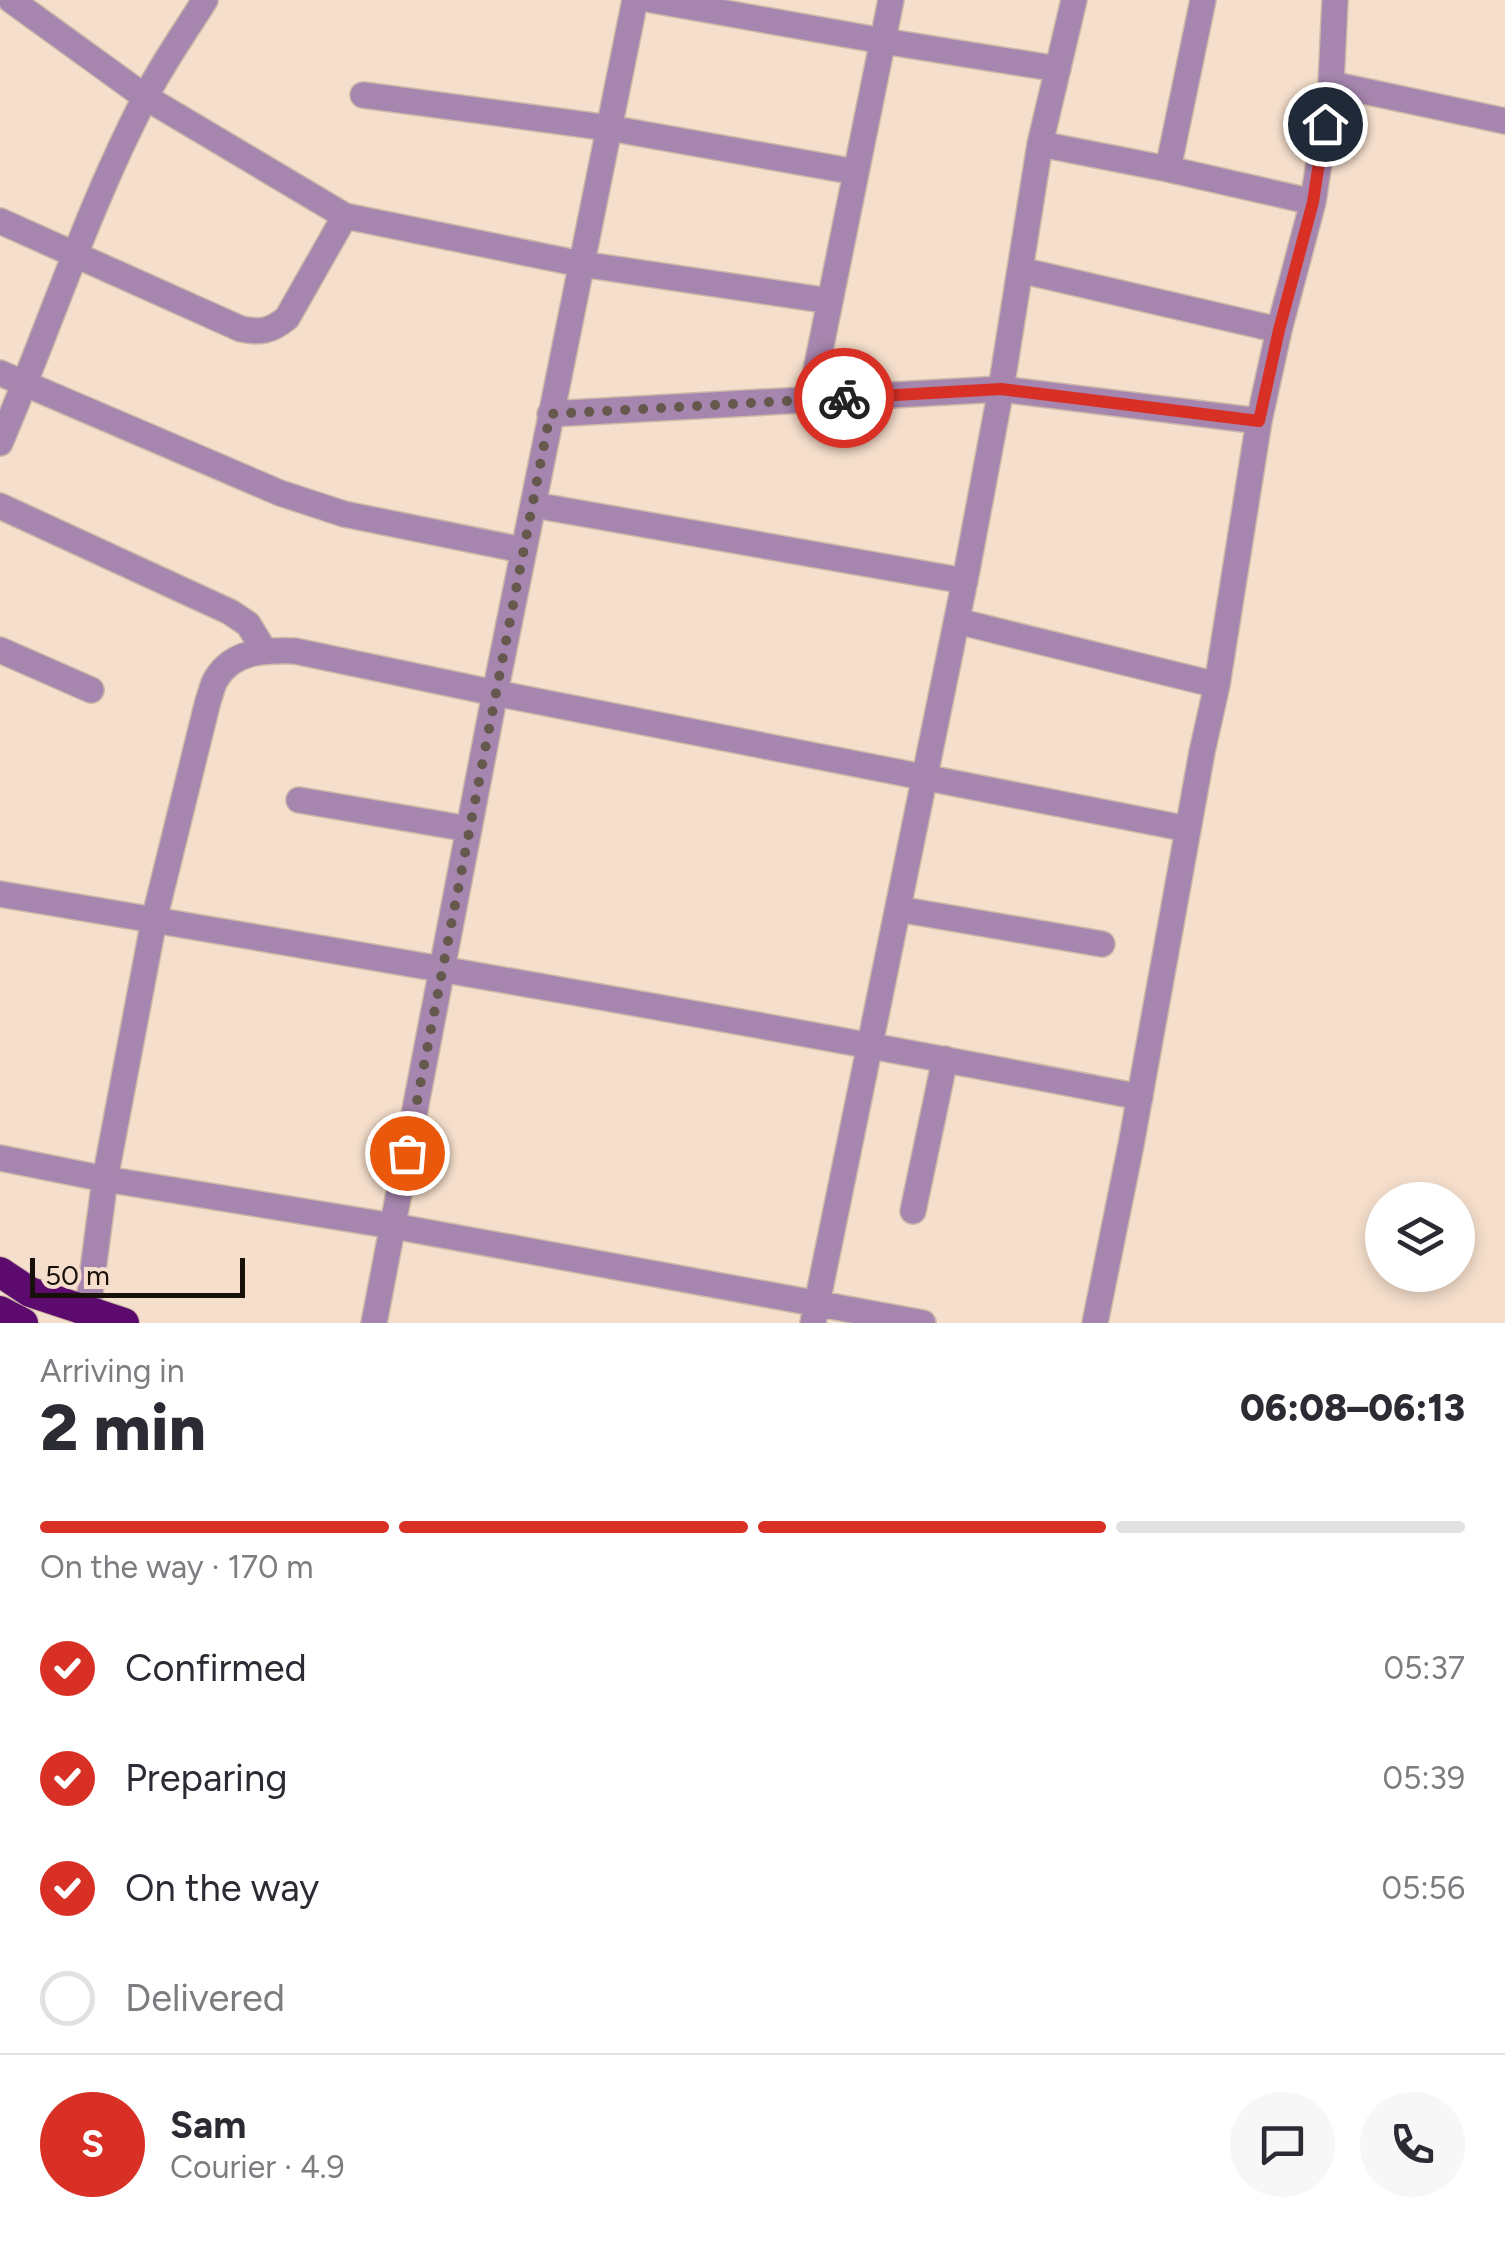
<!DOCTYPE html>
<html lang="en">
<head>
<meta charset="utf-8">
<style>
	body { margin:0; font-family:Figtree,sans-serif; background:#f7f7f7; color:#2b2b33; height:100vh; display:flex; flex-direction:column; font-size:38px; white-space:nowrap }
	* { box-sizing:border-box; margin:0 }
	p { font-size:32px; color:#7c7c81 }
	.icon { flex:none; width:55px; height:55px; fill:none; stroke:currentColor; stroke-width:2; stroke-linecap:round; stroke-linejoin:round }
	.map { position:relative; height:1323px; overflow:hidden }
	.drawer { display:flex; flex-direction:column; background:#fff; flex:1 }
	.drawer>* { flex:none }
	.fabs { position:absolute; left:1365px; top:1182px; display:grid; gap:20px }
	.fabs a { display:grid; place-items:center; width:110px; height:110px; border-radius:50%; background:#fff; box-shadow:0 5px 15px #0003; font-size:50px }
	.scale { position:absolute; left:30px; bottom:25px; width:215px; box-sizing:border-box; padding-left:10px; border:5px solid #18110a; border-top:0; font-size:28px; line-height:35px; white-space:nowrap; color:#18110a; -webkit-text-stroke:8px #f5decb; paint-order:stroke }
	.pin { position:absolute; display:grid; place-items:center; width:85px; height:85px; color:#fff; margin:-42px; border:5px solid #fff; border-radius:50%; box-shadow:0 2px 10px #0007 }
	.courier { position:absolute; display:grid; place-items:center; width:100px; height:100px; margin:-50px; border:8px solid #d93025; border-radius:50%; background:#fff; color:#222; box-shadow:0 2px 12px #0007 }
	.overview em { font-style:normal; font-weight:800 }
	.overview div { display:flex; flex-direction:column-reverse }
	.overview { display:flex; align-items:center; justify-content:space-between; height:170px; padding:0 40px }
	h1 { font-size:65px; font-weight:800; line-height:75px }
	.bar { display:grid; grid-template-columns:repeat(4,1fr); gap:15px 10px; align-content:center; height:120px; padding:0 40px }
	.bar i { height:12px; border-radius:8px; background:#e1e1e2 }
	.bar .selected { background:#d93025 }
	.bar p { grid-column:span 4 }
	.line { display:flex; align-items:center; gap:25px; padding:0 40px; border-top:2px solid #e1e1e2 }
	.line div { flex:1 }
	.round { display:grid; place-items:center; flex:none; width:105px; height:105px; border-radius:52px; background:#f7f7f7 }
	ol { padding:0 40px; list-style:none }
	li { display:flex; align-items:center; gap:30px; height:110px }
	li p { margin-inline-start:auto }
	li .icon { padding:10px; border-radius:50%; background:#d93025; color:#fff; stroke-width:4 }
	li:last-child { color:#7c7c81 }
	li i { width:55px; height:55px; border:5px solid #e1e1e2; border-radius:50% }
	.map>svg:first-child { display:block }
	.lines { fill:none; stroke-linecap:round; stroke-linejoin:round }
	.minor-casing { stroke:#cdb9a8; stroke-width:28 }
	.highway-casing { stroke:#cdb9a8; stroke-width:32 }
	.minor { stroke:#a685ae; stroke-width:25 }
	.highway { stroke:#5c0a6d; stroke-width:30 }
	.done { stroke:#65594e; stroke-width:10; stroke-dasharray:0 18 }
	.route { stroke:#d93025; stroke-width:12 }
</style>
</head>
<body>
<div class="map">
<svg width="1505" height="1323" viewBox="0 0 1505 1323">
	<rect width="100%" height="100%" fill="#f5decb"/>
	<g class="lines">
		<defs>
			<path id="minor" d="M11,0L145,97L345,216L581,264L830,301
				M652,0L883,41L1058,69
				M1331,84L1505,121
				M363,95L609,128L856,172
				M1040,144L1168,169L1313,202
				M1168,169L1203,0
				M0,221L241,329C261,333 271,331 287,318L345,216
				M1020,270L1279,330
				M0,373L280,493L344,514L523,550
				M810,400L891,0
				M550,414L1001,389L1259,421
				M0,443C49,329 87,209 145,98C162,64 185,32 205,0
				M534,505L965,581
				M0,506L230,612L248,624L264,650
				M957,621L1217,685
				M0,650L91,690
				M299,800L469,829
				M0,894C381,958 761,1023 1140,1097
				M898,909L1102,944
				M0,1158L105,1179L393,1226L923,1323
				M913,1211L945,1059
				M86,1323L105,1179L154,920L208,701C211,694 212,685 216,679C233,650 266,650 295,651L495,693L1188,829
				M374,1323L495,693L635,0
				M813,1323L967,570L1001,389L1040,144L1074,0
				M1095,1323L1131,1145L1202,752L1217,685L1259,421L1279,330L1313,202L1331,84L1335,0"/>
			<path id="highway" d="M0,1272L30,1292L124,1323
				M0,1311L23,1323"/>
		</defs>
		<!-- minor casing -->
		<use href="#minor" class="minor-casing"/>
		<!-- highway casing -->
		<use href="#highway" class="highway-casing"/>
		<!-- minor -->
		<use href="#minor" class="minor"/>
		<!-- highway -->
		<use href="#highway" class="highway"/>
	</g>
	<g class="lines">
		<!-- done -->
		<path class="done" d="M407,1153L550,414L844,398"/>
		<!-- route -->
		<path class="route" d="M844,398L1001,389L1259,421L1279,330L1313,202L1325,124"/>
	</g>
</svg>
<div class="fabs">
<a><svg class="icon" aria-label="layers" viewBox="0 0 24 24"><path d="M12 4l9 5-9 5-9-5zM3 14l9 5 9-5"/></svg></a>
</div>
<div class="scale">50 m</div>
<div class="pin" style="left:407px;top:1153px;background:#ea580c"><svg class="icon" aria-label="bag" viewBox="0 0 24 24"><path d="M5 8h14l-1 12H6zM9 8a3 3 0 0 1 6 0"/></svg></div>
<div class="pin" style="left:1325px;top:124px;background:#1f2937"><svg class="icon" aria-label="home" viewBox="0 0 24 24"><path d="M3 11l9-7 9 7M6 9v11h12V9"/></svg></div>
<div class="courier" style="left:844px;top:398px"><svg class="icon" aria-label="bike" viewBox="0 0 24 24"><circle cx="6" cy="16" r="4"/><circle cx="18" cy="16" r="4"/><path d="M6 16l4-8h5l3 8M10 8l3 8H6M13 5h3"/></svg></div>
</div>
<section class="drawer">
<div class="overview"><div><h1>2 min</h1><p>Arriving in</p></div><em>06:08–06:13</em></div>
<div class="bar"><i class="selected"></i><i class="selected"></i><i class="selected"></i><i></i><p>On the way · 170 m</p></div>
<ol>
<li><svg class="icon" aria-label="check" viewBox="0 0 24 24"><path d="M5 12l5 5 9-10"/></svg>Confirmed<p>05:37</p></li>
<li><svg class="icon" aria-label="check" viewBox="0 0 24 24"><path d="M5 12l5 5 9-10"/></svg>Preparing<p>05:39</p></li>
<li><svg class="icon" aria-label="check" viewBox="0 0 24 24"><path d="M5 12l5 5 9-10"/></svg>On the way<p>05:56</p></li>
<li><i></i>Delivered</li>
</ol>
<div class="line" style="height:180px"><b class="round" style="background:#d93025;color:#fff">S</b><div><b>Sam</b><p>Courier · 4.9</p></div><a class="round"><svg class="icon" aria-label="chat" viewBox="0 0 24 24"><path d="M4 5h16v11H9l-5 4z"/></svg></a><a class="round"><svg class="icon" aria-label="phone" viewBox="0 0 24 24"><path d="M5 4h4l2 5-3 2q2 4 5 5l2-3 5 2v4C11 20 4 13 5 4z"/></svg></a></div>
</section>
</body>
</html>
